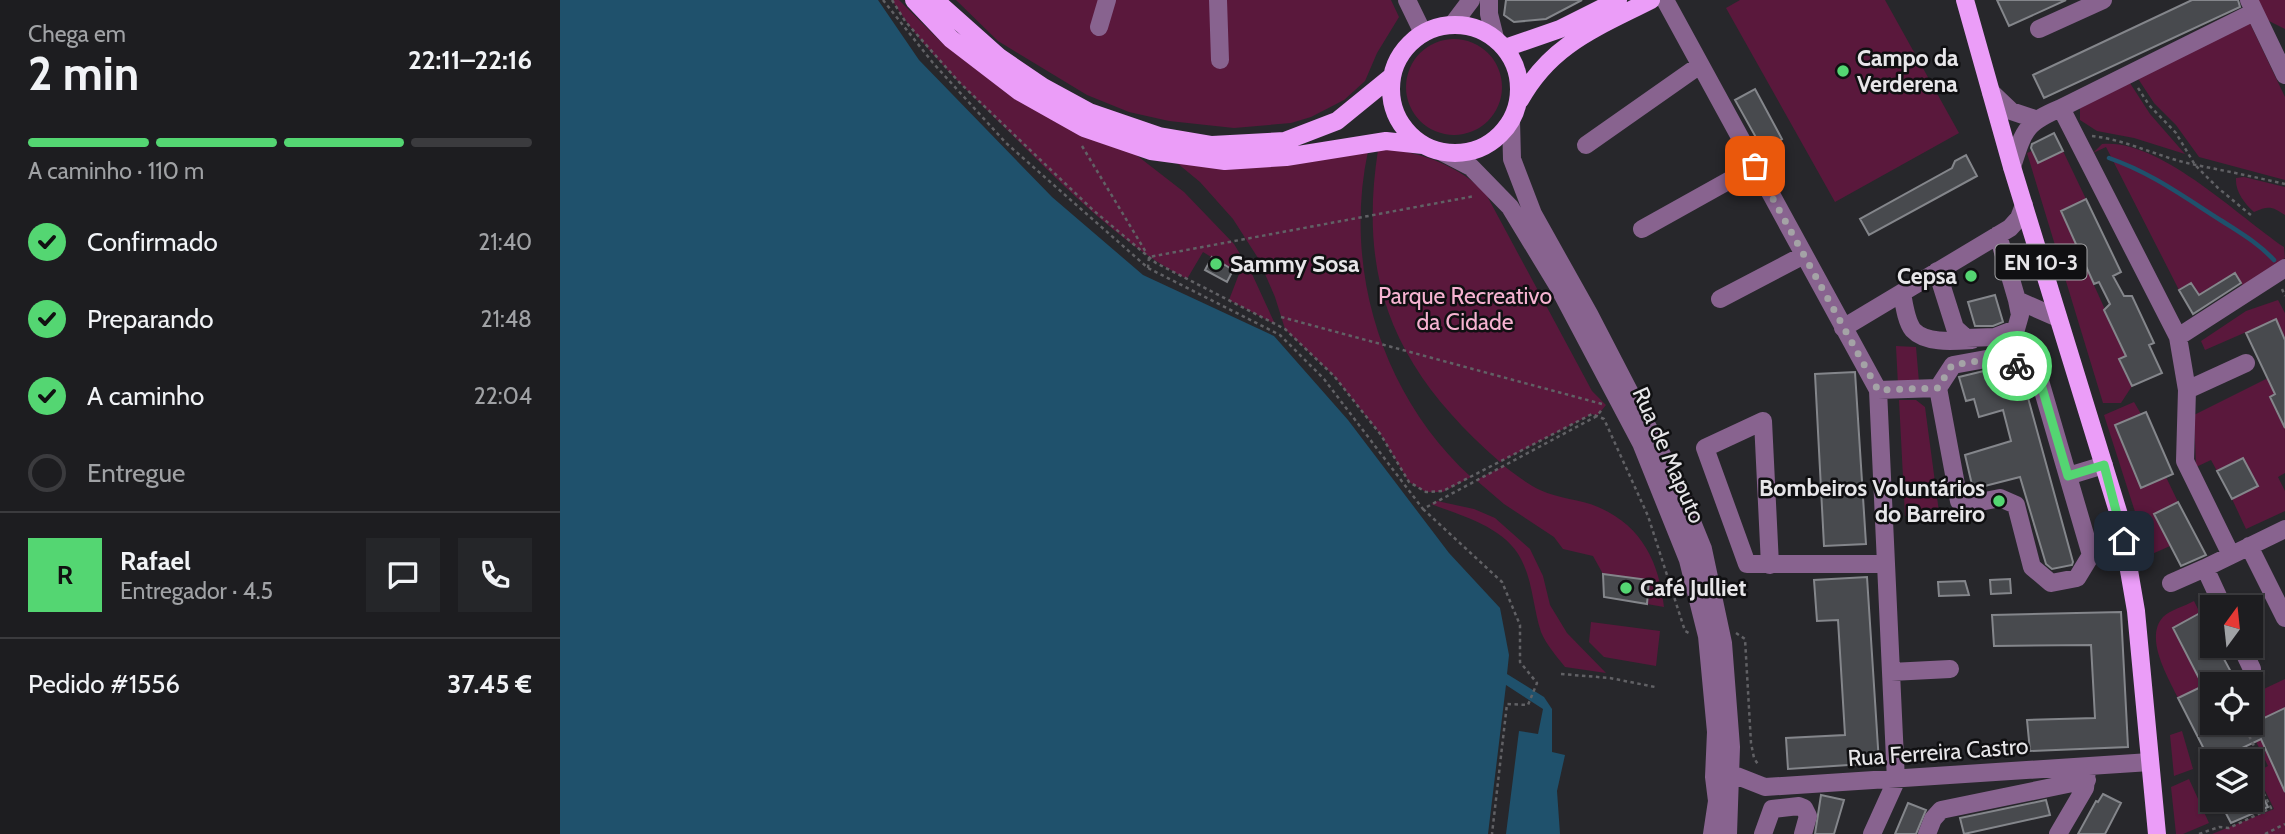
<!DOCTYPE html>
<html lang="pt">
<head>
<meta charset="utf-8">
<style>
	body { margin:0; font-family:Cabin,sans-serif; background:#252629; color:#f1f3f6; height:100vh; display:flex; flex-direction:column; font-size:26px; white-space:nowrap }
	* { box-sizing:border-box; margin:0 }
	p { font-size:23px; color:#a0a2a5 }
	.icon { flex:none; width:38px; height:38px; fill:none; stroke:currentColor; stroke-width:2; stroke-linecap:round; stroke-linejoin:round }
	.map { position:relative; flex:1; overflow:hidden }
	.side { display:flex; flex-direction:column; background:#1d1d20; width:560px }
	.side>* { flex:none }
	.needle { width:46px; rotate:15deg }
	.buttons { position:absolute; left:1640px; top:595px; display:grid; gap:14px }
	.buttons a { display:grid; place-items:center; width:63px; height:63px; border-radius:0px; background:#1d1d20; box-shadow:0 2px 5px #0004,0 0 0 2px #3b3b3e; font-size:35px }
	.pin { position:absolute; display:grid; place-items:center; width:60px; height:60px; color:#fff; margin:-30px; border-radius:14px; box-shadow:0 4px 10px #0006 }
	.courier { position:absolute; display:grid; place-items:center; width:70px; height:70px; margin:-35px; border:5px solid #54d672; border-radius:50%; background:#fff; color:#222; box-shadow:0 2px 9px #0007 }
	.head em { font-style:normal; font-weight:700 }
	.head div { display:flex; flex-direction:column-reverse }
	.head { display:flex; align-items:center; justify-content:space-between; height:119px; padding:0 28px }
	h1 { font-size:46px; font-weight:700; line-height:52px }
	.bar { display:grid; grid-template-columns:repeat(4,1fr); gap:10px 7px; align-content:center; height:84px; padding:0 28px }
	.bar i { height:9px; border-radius:5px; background:#3b3b3e }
	.bar .on { background:#54d672 }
	.bar p { grid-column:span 4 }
	.line { display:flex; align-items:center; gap:18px; padding:0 28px; border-top:2px solid #3b3b3e }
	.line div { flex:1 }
	.round { display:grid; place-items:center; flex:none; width:74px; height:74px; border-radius:0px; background:#252629 }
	ol { padding:0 28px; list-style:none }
	li { display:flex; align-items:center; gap:21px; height:77px }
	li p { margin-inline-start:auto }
	li .icon { padding:7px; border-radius:50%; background:#54d672; color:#111; stroke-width:4 }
	li:last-child { color:#a0a2a5 }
	li i { width:38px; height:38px; border:4px solid #3b3b3e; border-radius:50% }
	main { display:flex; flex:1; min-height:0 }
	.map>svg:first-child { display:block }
	.green { fill:#5a183c }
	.water { fill:#1f516c }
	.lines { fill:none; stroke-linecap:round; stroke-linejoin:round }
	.stream { stroke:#1f516c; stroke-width:4.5 }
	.building { fill:#484a4e; stroke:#84868b; stroke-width:2 }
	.path { stroke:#616165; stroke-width:2.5; stroke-dasharray:3.5 3.5; stroke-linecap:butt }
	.minor { stroke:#88638f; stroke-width:18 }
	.major { stroke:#eb9df8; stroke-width:18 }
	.done { stroke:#a4a3a6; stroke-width:7; stroke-dasharray:0 12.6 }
	.route { stroke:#54d672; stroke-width:9 }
	.poi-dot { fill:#54d672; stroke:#101012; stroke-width:2.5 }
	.labels { text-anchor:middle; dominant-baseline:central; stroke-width:5; stroke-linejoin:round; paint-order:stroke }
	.shield { fill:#101012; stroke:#a6a6a8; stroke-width:2 }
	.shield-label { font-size:21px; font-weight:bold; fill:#e7e6e9 }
	.poi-label { font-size:23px; font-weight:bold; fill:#e7e6e9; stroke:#101012; text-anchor:start }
	.park-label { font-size:23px; fill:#f6b3d1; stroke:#101012 }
	.street-label { font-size:23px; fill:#e7e6e9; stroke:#101012 }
</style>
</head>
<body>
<main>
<section class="side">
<div class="head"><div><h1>2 min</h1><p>Chega em</p></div><em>22:11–22:16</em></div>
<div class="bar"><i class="on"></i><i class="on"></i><i class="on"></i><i></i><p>A caminho · 110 m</p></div>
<ol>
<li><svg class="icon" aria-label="check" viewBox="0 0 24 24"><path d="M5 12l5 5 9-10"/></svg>Confirmado<p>21:40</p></li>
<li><svg class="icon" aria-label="check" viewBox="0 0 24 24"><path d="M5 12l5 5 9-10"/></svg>Preparando<p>21:48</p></li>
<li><svg class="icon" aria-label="check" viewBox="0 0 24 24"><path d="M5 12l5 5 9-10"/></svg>A caminho<p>22:04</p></li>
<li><i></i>Entregue</li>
</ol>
<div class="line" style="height:126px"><b class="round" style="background:#54d672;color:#111">R</b><div><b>Rafael</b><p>Entregador · 4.5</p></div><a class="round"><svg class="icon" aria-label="chat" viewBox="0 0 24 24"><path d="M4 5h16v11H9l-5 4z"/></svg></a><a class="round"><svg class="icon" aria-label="phone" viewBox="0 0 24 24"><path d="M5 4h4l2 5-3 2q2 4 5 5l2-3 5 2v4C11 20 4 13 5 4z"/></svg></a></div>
<div class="line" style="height:91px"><div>Pedido #1556</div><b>37.45 €</b></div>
</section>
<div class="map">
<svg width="1725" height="834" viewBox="0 0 1725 834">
	<rect width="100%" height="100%" fill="#27272b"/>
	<!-- green -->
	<path class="green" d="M332,0H339L379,40L448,94L527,138L575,154L624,192L674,244L692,274L715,324L669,300L679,274L643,252L627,279C557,243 498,180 442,125C403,86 361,47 332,0Z
		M396,0H831L839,17L817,53L805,81L784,100L751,117L731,123L674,128L609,121L569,112L527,95L438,41Z
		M1180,0H1325L1399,133L1275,202L1166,8Z
		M1697,0H1725V29L1705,19Z
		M1689,21L1725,97V180L1639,157L1616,125L1594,103L1577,77Z
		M846 87a48 48 0 1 1 96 0a48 48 0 1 1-96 0Z
		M1568,80L1590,114L1625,154L1574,138L1537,131L1520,120V103Z
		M1542,144C1599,138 1678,216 1724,247L1725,258L1683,286L1674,273L1639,295L1631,283L1619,290L1546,147L1533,153Z
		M826,149C861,152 902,167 926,194L1032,391L1046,405L1037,416L1032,414L940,462C838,373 797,286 818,150Z
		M808,151C783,269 822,396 911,477L883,492H866L849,482L821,435L774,376L725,329L715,297L698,258L673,219L640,182L617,163L654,168Z
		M1472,151L1478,163L1503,151L1526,199L1501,212L1566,356L1559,360L1572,386L1561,403H1543L1467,153Z
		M1684,177L1725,187V215C1713,207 1709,205 1694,212C1684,203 1675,191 1676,178Z
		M1718,300L1725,313V340L1716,319L1645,350L1641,341L1686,311Z
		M1336,346L1356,347L1359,382L1338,385Z
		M1708,378L1715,394L1710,397L1725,428V473L1718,477L1725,491V511L1686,529L1672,499L1698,486L1683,458L1657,471L1651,460L1636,467L1634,415Z
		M1356,400L1365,407L1379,512L1345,516L1339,400Z
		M1574,402L1581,414L1555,426L1581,487L1606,477L1618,502L1594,514L1610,546L1592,554L1577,518L1544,415Z
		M944,466C955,474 967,484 980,490C999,499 1020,499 1038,507C1082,526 1099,562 1104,607L1087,604L1089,580L1043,574L1033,556L1003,549L994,537L944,504L916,480Z
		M877,501L914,509L935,518L970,549L983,576L990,605L1007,633L1046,673L1005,667C997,657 986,644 981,632C973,608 973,582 961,559C945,527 902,516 871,504Z
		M1634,601L1640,613L1613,628L1643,686L1618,698C1608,677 1584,638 1603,617C1610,610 1625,606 1634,601Z
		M1031,622L1100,631L1096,666L1044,657L1029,642Z
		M1725,679V834H1652L1714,809L1696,772L1708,766L1687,723H1690L1691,695Z
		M1622,731L1633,769L1614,776L1610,735Z
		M1629,779L1649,823L1623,834H1616L1611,787Z"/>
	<!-- water -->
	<path class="water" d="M0,0H318L359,60L492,197L583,275L714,336L788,420L889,553L940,608L949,655L947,674L984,697L992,709V752L1005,755L997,791L1000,834H946L959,731L978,734L983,709L946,685L928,834H0Z"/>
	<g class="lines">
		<!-- stream -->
		<path class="stream" d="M1549,158C1592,173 1624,197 1662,221C1682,234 1698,243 1714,260"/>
	</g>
	<!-- building -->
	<path class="building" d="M946,0H1022L986,19L954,22L944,15Z
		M1437,0H1506L1449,26Z
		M1632,0H1678L1680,7L1484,98L1473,75Z
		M1195,89L1222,139L1203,150L1175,100Z
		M1494,133L1503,151L1478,163L1471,148L1472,144Z
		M1406,155L1417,176L1309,235L1300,219L1392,168L1395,161Z
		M1526,199L1561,272L1553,276L1564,296H1572L1594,343L1589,345L1602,373L1572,386L1559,359L1566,356L1544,310L1550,304L1539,282L1534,284L1501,211Z
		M652,257L673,270L667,282L645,270Z
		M1675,273L1681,283L1633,314L1619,290L1631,283L1639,295Z
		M1435,295L1443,322L1433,326H1415L1408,302Z
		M1716,319L1725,340V428L1710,397L1715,394L1686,333Z
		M1432,369L1434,376L1454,378L1458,395L1467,394L1513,562L1512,565L1492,569L1486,564L1460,477L1413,489L1405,455L1451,441L1443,410L1419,417L1414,399L1406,401L1399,377Z
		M1295,372L1306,544L1264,546L1255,374Z
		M1586,412L1613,474L1581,488L1555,425Z
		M1683,458L1698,486L1672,499L1657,471Z
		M1618,502L1646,555L1621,566L1594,514Z
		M1043,574L1089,580L1087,604L1044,597Z
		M1307,577L1319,763L1228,769L1226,738L1285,735L1278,620L1257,621L1254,580Z
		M1450,579L1451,593L1431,594L1430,580Z
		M1405,581L1409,595L1379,596L1378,582Z
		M1561,612L1568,747L1470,751L1467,720L1535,718L1531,645L1434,646L1432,615Z
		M1640,613L1652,636V646H1657L1671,672L1657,679L1659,684H1652V723H1678L1681,729L1725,708V792L1701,739L1680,749L1686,761H1650L1618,698L1643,686L1613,628Z
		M1690,771L1708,807L1671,823L1659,800H1690Z
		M1543,794L1561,803L1545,834H1518L1536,801L1538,802Z
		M1261,795L1284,800L1274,834H1255Z
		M1486,800L1490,815L1404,834L1400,818Z
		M1348,803L1366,810L1356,834H1335Z"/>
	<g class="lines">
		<!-- path -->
		<path class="path" d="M323,0L373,63L446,143L588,268L720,335L764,379L863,509L1037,416L1043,408
			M332,0L345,21L399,82L533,210L596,263L725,329L774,376L821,435L849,482L866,492L883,491L1032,414L1044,419L1088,516L1125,631L1129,633
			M1578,88L1589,105L1616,133L1635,165L1658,188L1692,216
			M1532,136C1568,140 1600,158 1636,165C1666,171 1695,177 1725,184
			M522,146L587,254
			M588,268L589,257L915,196
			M1722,289L1725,296
			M721,317L1042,404
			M863,509L942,582L960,625V662L977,683L968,705L947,704L932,834
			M1176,633L1185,639L1191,743L1194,758L1199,766
			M1001,674L1050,678L1095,687
			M1639,834L1659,827L1669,828L1711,808L1692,770L1703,765L1683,723
			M1705,834L1725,824"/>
		<!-- minor -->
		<path class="minor" d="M658,0L660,60
			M847,0L863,33
			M929,0V14L935,38
			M1105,0L1318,390L1336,781L1312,834
			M1689,0L1725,75
			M893,24L911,0
			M539,27L547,0
			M1479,29L1543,0
			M1431,92L1451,111L1475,119
			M951,121L952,159L973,214L1029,314L1115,480L1143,549L1163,643L1171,747L1168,834
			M1026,145L1140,65
			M882,152L911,167L950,207L998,286L1081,443L1128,560L1147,636L1156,732L1154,777L1157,801L1152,834
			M1452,167C1464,130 1465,123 1501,108
			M1082,229L1195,166
			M1438,235L1457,300L1498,318
			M1377,271L1395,328L1406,338L1435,337L1456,329L1460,315L1457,300
			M1342,293C1344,304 1346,321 1353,330C1366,344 1395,341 1412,340
			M1160,299L1244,255
			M1283,328L1450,228L1459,218L1464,205
			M1618,337L1725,268
			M1437,357L1478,374L1531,555L1517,578L1491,583L1472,567L1456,505L1440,498L1410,504L1399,501L1378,388L1393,365Z
			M1318,390L1378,388
			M1627,390L1686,363
			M1508,476L1544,465
			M1689,546L1725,618
			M1671,555L1625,461L1627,390L1618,337L1501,108L1694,12
			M1210,565L1203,421L1145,448L1187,564H1326
			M1611,583L1645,568
			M1663,607L1645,568L1725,529
			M1681,646L1692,669
			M1331,672L1390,669
			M1165,767L1172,774L1205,787L1590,762
			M1203,834L1212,809L1239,806L1244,808L1248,816L1243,834
			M1367,834L1373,819L1381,810L1527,780
			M1498,834L1525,788L1527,770"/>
		<!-- major -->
		<path class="major" d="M354,0L391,39L460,92L524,128L591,151L665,161L726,157L826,141L863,145
			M375,0L439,57L483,87L529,112L599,136L652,145L725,141L777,121L831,77
			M1405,0L1452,167L1560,518L1576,611L1597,834
			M831 89a64 64 0 1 1 128 0a64 64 0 1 1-128 0Z
			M945,48L1000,29L1058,0
			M960,100C991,44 1036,28 1091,0"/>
	</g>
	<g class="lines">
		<!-- done -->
		<path class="done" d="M1195,166L1318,390L1378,388L1392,365L1437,358L1457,366"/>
		<!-- route -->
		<path class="route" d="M1457,366L1478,374L1508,476L1544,465L1564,541"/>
	</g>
	<!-- markers -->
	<g class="poi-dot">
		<circle cx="1283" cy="71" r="7"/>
		<circle cx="656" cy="264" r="7"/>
		<circle cx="1411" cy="276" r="7"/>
		<circle cx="1439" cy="501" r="7"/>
		<circle cx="1066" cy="588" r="7"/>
	</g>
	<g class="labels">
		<!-- shield labels -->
		<rect class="shield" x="1435.5" y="244.5" width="91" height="35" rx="5"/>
		<g class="shield-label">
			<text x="1481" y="262">EN 10-3</text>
		</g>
		<!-- poi labels -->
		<g class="poi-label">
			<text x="1297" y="58">Campo da<tspan x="1297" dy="26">Verderena</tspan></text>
			<text x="670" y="264">Sammy Sosa</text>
			<text x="1397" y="276" text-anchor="end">Cepsa</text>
			<text x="1425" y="488" text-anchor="end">Bombeiros Voluntários<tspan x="1425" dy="26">do Barreiro</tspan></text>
			<text x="1080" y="588">Café Julliet</text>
		</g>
		<!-- park labels -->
		<g class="park-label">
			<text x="905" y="296">Parque Recreativo<tspan x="905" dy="26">da Cidade</tspan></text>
		</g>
		<!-- street labels -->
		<g class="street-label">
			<text transform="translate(1109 455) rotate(66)">Rua de Maputo</text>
			<text transform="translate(1378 752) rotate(-4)">Rua Ferreira Castro</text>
		</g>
	</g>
</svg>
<div class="buttons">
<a><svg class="needle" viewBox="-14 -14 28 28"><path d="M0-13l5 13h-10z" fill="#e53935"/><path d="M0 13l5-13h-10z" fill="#a0a2a5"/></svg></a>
<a><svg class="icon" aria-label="locate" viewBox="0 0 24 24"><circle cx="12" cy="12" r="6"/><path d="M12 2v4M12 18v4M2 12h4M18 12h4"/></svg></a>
<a><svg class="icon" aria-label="layers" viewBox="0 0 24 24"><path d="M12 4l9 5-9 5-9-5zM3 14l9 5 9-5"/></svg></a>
</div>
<div class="pin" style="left:1195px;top:166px;background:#ea580c"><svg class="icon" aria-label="bag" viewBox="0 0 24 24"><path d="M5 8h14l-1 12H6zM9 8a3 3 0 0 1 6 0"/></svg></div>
<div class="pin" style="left:1564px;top:541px;background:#1f2937"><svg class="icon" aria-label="home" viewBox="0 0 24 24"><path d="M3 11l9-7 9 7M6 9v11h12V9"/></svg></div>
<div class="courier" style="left:1457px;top:366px"><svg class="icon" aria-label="bike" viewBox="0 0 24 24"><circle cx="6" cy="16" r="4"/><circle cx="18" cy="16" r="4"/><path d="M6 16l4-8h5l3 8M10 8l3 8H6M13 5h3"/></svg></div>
</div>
</main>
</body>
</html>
